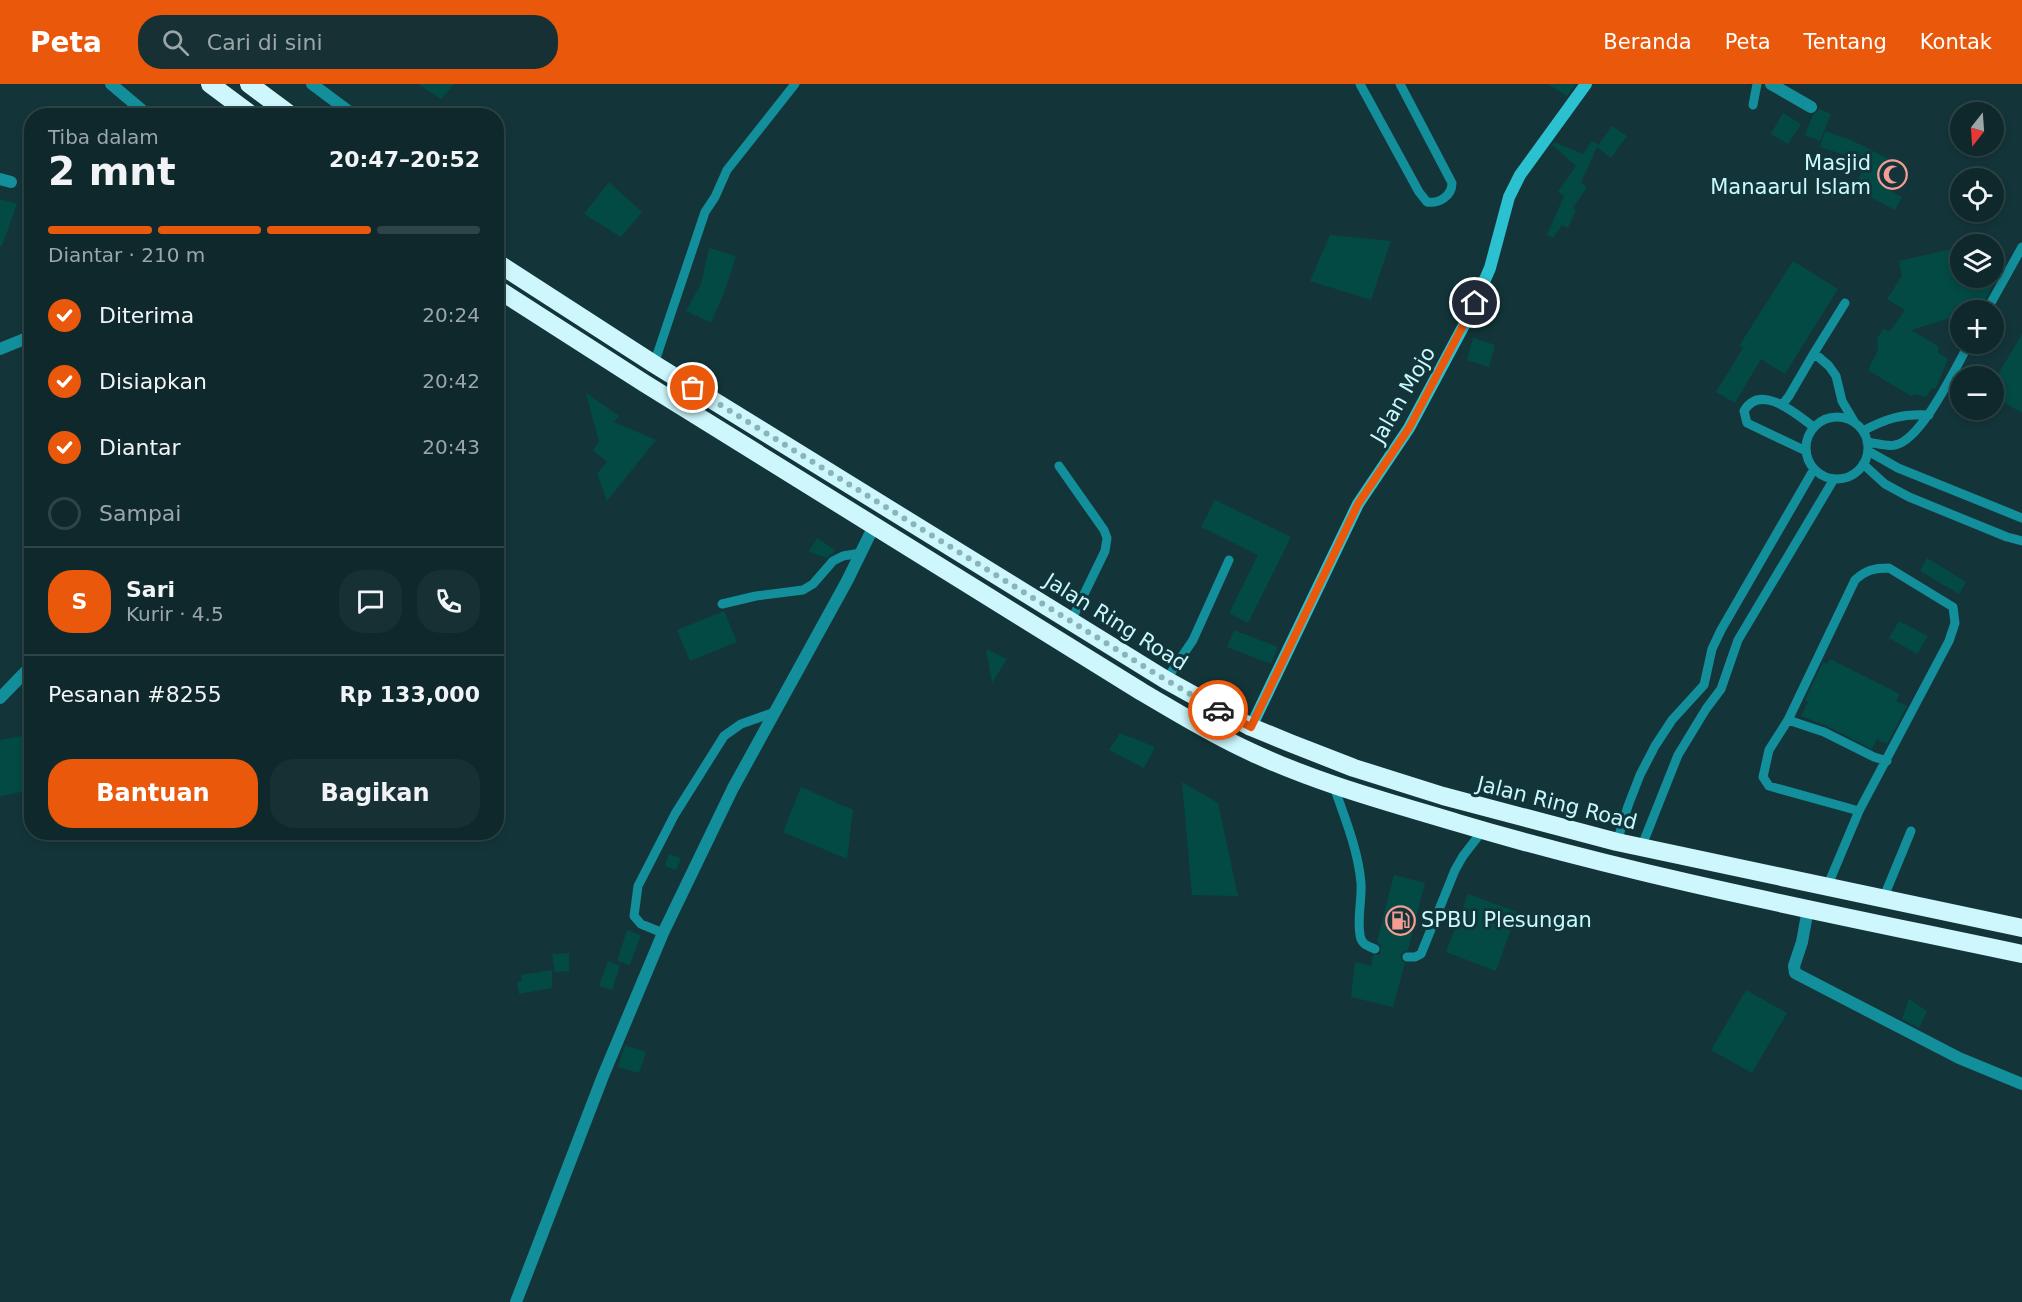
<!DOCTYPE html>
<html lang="id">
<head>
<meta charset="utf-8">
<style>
	body { margin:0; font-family:"DejaVu Sans",sans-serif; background:#173033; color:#f1f3f6; height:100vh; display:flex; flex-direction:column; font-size:22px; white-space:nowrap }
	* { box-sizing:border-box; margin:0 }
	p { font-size:20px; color:#9ba6a9 }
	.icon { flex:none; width:33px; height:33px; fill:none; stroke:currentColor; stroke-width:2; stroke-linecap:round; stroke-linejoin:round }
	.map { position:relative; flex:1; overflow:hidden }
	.drawer { position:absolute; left:24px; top:24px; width:480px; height:732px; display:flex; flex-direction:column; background:#0e282b; border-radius:24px; box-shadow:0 3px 9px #0003,0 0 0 2px #2e4447 }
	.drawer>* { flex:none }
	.needle { width:39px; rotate:197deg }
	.tools { position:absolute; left:1950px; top:18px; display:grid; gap:12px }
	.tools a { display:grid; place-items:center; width:54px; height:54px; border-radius:50%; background:#0e282b; box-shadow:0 3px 9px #0003,0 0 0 2px #2e4447; font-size:30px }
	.pin { position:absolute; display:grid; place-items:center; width:51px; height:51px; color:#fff; margin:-26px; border:3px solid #fff; border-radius:50%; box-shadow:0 2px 6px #0007 }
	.courier { position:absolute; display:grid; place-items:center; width:60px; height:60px; margin:-30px; border:4px solid #ea580c; border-radius:50%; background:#fff; color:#222; box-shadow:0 2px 8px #0007 }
	.overview em { font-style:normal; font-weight:600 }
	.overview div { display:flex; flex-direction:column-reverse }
	.overview { display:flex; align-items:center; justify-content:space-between; height:102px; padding:0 24px }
	h1 { font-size:39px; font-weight:600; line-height:45px }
	.bar { display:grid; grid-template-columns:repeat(4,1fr); gap:9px 6px; align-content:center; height:72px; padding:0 24px }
	.bar i { height:8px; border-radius:4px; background:#2e4447 }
	.bar .on { background:#ea580c }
	.bar p { grid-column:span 4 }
	.line { display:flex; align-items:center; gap:15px; padding:0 24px; border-top:2px solid #2e4447 }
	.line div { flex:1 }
	.round { display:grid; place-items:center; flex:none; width:63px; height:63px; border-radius:24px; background:#173033 }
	ol { padding:0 24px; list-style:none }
	li { display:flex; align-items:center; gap:18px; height:66px }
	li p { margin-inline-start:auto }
	li .icon { padding:6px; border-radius:50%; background:#ea580c; color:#fff; stroke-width:4 }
	li:last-child { color:#9ba6a9 }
	li i { width:33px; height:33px; border:3px solid #2e4447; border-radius:50% }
	.cta { display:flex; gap:12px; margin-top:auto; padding:12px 24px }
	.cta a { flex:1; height:69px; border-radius:24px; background:#ea580c; color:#fff; font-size:24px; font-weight:600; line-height:69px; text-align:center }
	.cta a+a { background:#173033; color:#f1f3f6 }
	header { display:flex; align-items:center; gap:36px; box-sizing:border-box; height:84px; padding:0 30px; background:#ea580c; color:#fff }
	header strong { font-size:28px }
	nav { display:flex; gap:33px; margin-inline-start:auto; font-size:21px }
	.search { width:420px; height:54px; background:#173033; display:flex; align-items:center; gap:15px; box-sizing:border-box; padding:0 21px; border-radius:24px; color:#9ba6a9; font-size:22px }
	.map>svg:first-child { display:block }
	.building { fill:#034a44 }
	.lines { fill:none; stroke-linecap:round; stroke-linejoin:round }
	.lane { stroke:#138f9b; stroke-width:9 }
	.street { stroke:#138f9b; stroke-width:12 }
	.secondary { stroke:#2bc1d0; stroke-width:12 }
	.highway { stroke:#cdf7fd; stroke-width:18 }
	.done { stroke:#89b4ba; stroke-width:6; stroke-dasharray:0 10.8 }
	.route { stroke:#ea580c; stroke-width:8 }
	.labels { text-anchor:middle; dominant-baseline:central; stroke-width:6; stroke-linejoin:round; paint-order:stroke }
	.poi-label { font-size:21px; fill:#c8f9ff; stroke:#133539; text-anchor:end }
	.street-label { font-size:21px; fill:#c8f9ff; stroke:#133539 }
</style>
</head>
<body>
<header>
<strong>Peta</strong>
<div class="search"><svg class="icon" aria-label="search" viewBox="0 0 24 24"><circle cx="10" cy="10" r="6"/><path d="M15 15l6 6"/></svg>Cari di sini</div>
<nav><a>Beranda</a><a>Peta</a><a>Tentang</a><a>Kontak</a></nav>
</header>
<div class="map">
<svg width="2022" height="1218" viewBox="0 0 2022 1218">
	<rect width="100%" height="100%" fill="#133539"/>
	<!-- building -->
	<path class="building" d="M418,0H454L441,15Z
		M1548,0H1576L1567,12Z
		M1819,25L1831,30L1820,57L1805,51L1813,31Z
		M1783,29L1801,40L1788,60L1771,50Z
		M1612,42L1627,52L1611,74L1597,63Z
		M1825,47L1851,56L1893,77L1906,93L1889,106L1902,113L1895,126L1853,104L1864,84L1851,73L1820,63Z
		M1592,57L1598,60L1581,99L1587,103L1573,124L1576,126L1568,144L1562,141L1553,154L1547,151L1564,112L1558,108L1576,82L1552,61L1554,58L1583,70Z
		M609,98L642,128L621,153L584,130Z
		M0,115L17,120L2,162H0Z
		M1330,151L1391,157L1371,216L1310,197Z
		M1960,163V194H1997L1980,225L1960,226V231L1911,246L1938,262V269L1948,275L1936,304L1931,305L1926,313L1915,310L1911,312L1868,286L1878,266L1877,255L1883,245L1890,247L1905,226L1887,215L1902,192L1899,177Z
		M709,164L736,172L724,209L711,239L686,227L701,200Z
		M1793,177L1838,205L1785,290L1761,275L1735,319L1716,308L1743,264L1739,262Z
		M2022,250V329L1994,312V297Z
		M1473,254L1495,261L1489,283L1467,276Z
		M586,309L619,332L614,338L656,356L607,417L597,390L607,378L593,366L599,358Z
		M1215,416L1291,453L1248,539L1229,529L1258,471L1201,443Z
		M817,454L835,466L833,469L826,474L809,467Z
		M1927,474L1966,498L1959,510L1920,487Z
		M724,527L737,558L690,577L677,546Z
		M1899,537L1928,552L1917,570L1889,554Z
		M1234,546L1278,563L1271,580L1227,563Z
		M986,565L1007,575L992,599Z
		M1830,575L1900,610L1896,617L1907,622L1887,660L1877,655L1872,665L1827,642L1801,632L1808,618L1805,616L1823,578L1827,580Z
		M1120,649L1155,663L1144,684L1109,666Z
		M32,650V706L0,712V656Z
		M1182,698L1218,719L1238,812L1192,811Z
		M801,703L853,726L847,775L783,748Z
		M669,770L681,774L676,786L665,782Z
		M1394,791L1425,799L1408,866L1403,868L1400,872L1402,877L1405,879L1393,923L1351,913L1355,878L1371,882L1373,871H1379L1381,867V861L1377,858Z
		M1468,810L1517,828L1496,887L1446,868Z
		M627,846L641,851L630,881L617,877Z
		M569,869V887L555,888L552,870Z
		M608,877L620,882L612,906L599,902Z
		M552,886V904L519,910L517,898L522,897L521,891Z
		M1746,906L1787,929L1752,989L1711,966Z
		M1909,915L1927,927L1919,944L1902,935Z
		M625,961L646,968L639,989L618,983Z"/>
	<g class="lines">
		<!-- lane -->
		<path class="lane" d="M1360,0L1419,108L1427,118C1439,120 1452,112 1452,99L1400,0
			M1753,21L1757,0
			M1987,226L2022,163
			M1814,269L1829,282L1836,292L1842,317L1855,339
			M654,280L705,128L715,113L727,86L795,0
			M1782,321L1789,312L1814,269L1845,219
			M1806 364a31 31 0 1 1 62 0a31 31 0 1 1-62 0Z
			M1863,347C1885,335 1903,329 1929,331
			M1867,358C1875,359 1888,363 1895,361C1922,356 1956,282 1969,260
			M1806,367L1747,339L1744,327C1761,298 1797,331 1814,343
			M1868,367L1898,384L2022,434
			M1863,380L1885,400L1909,413L2007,453L2022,457
			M1059,382L1104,446L1107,454L1105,467L1071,537
			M722,520L756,512L803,506L813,500L833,477L843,472L861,469
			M1166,596L1193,556L1229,476
			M1788,636L1824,648L1874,673L1887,677
			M1333,700C1344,732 1358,765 1361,799C1362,816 1357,834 1360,851C1361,860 1367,862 1375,865
			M1617,758L1628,722L1640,691L1655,662L1672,636L1704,601L1712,565L1721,546L1814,385
			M1641,764L1678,671L1706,625L1721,605L1738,556L1834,395
			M1827,803L1859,727L1949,557L1955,539L1953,523L1889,484C1874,484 1866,486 1855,496L1788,636L1769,666L1763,693L1769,702L1859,727
			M1883,815L1911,747
			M663,849L641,840L634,832L638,802L675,730L724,652L741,640L775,628
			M1407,873H1415L1421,870L1455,786L1463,772L1483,746"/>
		<!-- street -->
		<path class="street" d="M111,0L149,32
			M312,0L355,32
			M1771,0L1811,23
			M0,95L11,98
			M0,265L32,252
			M0,614L32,581
			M1808,825L1802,858L1794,882L1795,889L1959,974L2022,1000
			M516,1218L603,992L663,849L733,704L847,497L874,442"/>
		<!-- secondary -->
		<path class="secondary" d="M1251,643L1358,420L1409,344L1470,230L1490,184L1509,113L1520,91L1586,0"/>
		<!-- highway -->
		<path class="highway" d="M210,0L253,32
			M249,0L292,32
			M496,178L654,280L1166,596L1251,643L1290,659L1354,684L1443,712L1617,758L2022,844
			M496,204L644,299L1142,608C1178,629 1213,651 1251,668C1317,699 1388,718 1458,739C1643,794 1833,830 2022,870"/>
	</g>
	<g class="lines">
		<!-- done -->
		<path class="done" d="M693,304L1166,596L1218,626"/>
		<!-- route -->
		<path class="route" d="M1218,626L1251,643L1358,420L1409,344L1475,219"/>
	</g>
	<!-- icons -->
	<defs>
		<symbol id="mosque-ring" viewBox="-11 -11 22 22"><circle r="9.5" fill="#133539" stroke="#f59c93" stroke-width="1.5"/><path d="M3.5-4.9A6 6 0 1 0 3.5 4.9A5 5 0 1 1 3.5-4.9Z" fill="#f59c93"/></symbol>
		<symbol id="fuel-ring" viewBox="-11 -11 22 22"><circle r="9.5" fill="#133539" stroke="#f59c93" stroke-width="1.5"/><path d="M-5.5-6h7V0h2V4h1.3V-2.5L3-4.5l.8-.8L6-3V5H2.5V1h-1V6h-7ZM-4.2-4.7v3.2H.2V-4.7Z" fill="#f59c93"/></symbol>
	</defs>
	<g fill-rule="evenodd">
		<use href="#mosque-ring" x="1876" y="74" width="33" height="33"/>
		<use href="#fuel-ring" x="1384" y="820" width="33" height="33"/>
	</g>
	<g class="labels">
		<!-- poi labels -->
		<g class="poi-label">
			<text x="1871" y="79">Masjid<tspan x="1871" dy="24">Manaarul Islam</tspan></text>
			<text x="1421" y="836" text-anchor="start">SPBU Plesungan</text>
		</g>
		<!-- street labels -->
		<g class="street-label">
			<text transform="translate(1403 311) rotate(-60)">Jalan Mojo</text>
			<text transform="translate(1116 538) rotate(32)">Jalan Ring Road</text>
			<text transform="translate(1557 719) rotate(14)">Jalan Ring Road</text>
		</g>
	</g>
</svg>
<div class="tools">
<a><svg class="needle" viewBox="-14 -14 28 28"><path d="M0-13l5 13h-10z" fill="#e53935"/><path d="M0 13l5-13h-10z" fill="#9ba6a9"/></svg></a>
<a><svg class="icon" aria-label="locate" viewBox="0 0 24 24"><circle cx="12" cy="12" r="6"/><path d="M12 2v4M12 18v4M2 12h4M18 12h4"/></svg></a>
<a><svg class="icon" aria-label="layers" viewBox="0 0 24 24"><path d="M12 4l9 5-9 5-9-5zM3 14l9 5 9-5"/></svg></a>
<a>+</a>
<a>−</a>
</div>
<div class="pin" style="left:693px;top:304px;background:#ea580c"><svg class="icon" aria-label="bag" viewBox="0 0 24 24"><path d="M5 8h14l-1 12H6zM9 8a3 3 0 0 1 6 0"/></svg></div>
<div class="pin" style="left:1475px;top:219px;background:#1f2937"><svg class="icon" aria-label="home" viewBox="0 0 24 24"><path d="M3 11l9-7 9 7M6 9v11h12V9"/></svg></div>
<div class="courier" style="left:1218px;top:626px"><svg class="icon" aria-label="car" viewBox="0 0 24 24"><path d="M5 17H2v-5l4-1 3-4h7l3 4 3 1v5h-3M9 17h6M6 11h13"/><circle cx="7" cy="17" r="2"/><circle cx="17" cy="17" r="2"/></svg></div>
<section class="drawer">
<div class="overview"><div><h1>2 mnt</h1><p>Tiba dalam</p></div><em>20:47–20:52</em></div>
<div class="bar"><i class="on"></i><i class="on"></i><i class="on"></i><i></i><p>Diantar · 210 m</p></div>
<ol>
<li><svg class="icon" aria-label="check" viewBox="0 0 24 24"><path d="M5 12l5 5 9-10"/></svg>Diterima<p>20:24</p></li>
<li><svg class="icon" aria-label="check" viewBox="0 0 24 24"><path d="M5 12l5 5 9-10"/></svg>Disiapkan<p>20:42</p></li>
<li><svg class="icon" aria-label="check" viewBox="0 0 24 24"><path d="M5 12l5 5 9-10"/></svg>Diantar<p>20:43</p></li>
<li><i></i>Sampai</li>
</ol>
<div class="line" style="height:108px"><b class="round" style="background:#ea580c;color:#fff">S</b><div><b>Sari</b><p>Kurir · 4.5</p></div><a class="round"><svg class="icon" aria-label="chat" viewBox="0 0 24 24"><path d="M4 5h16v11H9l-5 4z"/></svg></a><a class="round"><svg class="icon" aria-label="phone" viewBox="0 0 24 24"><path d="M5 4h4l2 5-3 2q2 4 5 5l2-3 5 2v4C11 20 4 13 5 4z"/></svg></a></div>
<div class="line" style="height:78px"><div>Pesanan #8255</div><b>Rp 133,000</b></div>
<div class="cta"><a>Bantuan</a><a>Bagikan</a></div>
</section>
</div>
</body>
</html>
